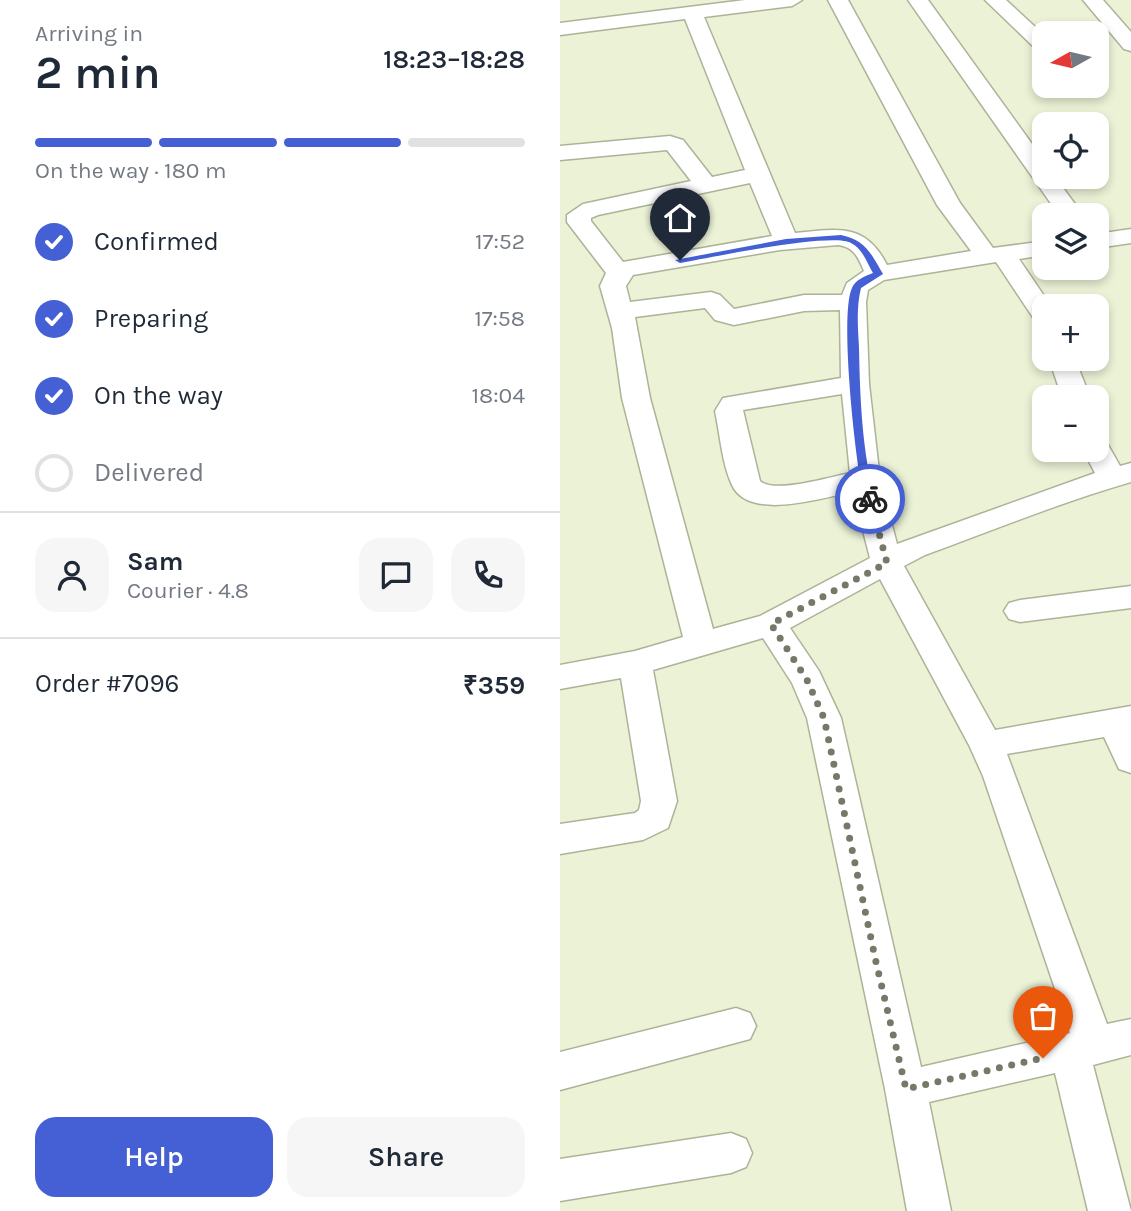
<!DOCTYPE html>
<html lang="en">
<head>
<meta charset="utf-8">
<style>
	body { margin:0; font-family:Karla,sans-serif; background:#f6f6f7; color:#1f2937; height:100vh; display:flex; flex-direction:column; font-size:26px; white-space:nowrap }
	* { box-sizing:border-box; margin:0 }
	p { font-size:23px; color:#747a83 }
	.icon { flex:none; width:38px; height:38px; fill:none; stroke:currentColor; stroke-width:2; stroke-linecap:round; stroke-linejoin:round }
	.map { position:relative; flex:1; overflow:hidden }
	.panel { display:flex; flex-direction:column; background:#fff; width:560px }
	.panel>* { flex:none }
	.needle { width:46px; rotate:262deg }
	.tools { position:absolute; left:472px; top:21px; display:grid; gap:14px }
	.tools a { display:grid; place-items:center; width:77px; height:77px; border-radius:14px; background:#fff; box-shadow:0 4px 10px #0003; font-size:35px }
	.pin { position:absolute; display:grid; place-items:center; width:60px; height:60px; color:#fff; margin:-72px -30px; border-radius:50% 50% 50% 0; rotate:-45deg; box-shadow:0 0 7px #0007 }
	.pin .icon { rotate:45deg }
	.courier { position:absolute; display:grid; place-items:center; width:70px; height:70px; margin:-35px; border:5px solid #4460d4; border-radius:50%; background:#fff; color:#222; box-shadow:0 2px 9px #0007 }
	.summary em { font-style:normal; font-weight:600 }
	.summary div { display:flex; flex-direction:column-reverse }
	.summary { display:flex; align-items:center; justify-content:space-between; height:119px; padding:0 35px }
	h1 { font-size:46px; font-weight:600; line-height:52px }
	.bar { display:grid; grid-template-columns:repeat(4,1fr); gap:10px 7px; align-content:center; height:84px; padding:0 35px }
	.bar i { height:9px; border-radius:5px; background:#e0e1e3 }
	.bar .active { background:#4460d4 }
	.bar p { grid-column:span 4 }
	.line { display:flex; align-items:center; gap:18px; padding:0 35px; border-top:2px solid #e0e1e3 }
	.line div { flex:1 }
	.round { display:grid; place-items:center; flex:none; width:74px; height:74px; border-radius:21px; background:#f6f6f7 }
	ol { padding:0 35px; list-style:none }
	li { display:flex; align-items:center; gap:21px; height:77px }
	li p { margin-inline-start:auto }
	li .icon { padding:7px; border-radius:50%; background:#4460d4; color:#fff; stroke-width:4 }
	li:last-child { color:#747a83 }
	li i { width:38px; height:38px; border:4px solid #e0e1e3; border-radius:50% }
	.button { display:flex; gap:14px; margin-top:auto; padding:14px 35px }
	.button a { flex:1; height:80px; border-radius:21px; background:#4460d4; color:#fff; font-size:28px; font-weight:600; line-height:80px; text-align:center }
	.button a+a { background:#f6f6f7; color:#1f2937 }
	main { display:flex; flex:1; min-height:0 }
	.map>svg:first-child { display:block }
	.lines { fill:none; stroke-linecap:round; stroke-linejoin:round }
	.minor-casing { stroke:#acb398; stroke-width:3 }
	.minor { fill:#fff; fill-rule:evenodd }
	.route { fill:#4460d4 }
	.done { stroke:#757968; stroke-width:7; stroke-dasharray:0 12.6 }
</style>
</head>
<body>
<main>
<section class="panel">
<div class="summary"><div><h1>2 min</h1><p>Arriving in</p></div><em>18:23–18:28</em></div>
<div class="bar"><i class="active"></i><i class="active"></i><i class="active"></i><i></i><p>On the way · 180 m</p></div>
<ol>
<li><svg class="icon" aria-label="check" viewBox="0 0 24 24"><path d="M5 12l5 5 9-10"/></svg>Confirmed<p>17:52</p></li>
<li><svg class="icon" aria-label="check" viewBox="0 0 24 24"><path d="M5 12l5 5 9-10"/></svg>Preparing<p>17:58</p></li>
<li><svg class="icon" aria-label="check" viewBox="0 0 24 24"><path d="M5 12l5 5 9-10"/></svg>On the way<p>18:04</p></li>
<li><i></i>Delivered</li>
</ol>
<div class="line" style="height:126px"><a class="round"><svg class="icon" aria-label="person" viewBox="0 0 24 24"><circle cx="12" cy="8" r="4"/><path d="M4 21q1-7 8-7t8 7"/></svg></a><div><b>Sam</b><p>Courier · 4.8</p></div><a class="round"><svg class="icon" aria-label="chat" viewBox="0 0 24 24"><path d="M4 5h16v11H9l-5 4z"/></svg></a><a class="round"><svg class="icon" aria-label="phone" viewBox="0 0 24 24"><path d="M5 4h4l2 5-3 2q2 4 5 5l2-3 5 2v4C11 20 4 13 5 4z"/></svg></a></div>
<div class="line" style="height:91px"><div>Order #7096</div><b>₹359</b></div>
<div class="button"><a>Help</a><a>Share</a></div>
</section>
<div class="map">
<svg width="571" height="1211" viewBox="0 0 571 1211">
	<rect width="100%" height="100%" fill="#ebf2d6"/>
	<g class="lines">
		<defs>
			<path id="minor" d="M185,0H242L232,6L144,17L235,233C277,229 305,222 327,265L411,251L377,205L268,0H288L400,203L433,248L485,241V255L459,259L491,306H485V325L476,322L436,262L324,280L308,290L306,302L309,384L320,480L337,544L535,473L523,450H537V440L547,443L560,466L571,463V482C502,502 433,530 365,555L344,566L435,730L571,706V773L559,769L544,737L447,754L547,1024L571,1019V1055L533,1065L571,1211H528L495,1073L369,1102L391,1211H347L325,1089L247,718L232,683L203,638L93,670L117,801L108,828L83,840L0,854V824L75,813L79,810L81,801L61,678L0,689V665L75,651L123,637L62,398L52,328L40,286L46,273L7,222V215L23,204L131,181L107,150L0,160V146L110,136L123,140L152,177L185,170L125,19L0,35V23ZM190,183L212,236L63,262L31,221V218L38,215ZM278,245C294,247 298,257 304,271L287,283L282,295H244L174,309L160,295L151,292L70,302L66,286L73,275L220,250ZM145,308L155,320L174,325L244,311L280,310L281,378L163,398L155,411C160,434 162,464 172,485C189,522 263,497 293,492L310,558L200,616L153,629L90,398L75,317ZM282,394L290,473C270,477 214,494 200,481L183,410ZM320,579L409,745L423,776L510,1033L361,1067L281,718L259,671L230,628Z
				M348,0H368L485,162V177H495L523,215H499Z
				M425,0H446L485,36V53L478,51Z
				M523,0H543L571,32V51L564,49Z
				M571,229V243L537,248V234Z
				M489,359H515L530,397H502Z
				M571,586V608L460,622L449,619L444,611L449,603L460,600Z
				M176,1008L190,1013L196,1026L190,1039L0,1090V1052Z
				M171,1133L186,1139L192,1153L186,1167L171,1173L0,1201V1159Z"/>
		</defs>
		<!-- minor casing -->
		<use href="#minor" class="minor-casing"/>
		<!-- minor -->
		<use href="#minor" class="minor"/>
	</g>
	<!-- route -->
	<path class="route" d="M281,235C305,240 311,253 323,274L301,288C296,308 298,328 299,348C300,398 302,451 315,499L310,503L304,499C296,467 279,315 292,288C295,280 305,276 313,273C307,263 303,249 291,243C271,232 149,258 120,263L115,260L226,239Z"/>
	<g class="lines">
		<!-- done -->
		<path class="done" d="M310,499L327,563L211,624L247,680L264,718L316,962L346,1089L483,1058"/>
	</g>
</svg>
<div class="tools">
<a><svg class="needle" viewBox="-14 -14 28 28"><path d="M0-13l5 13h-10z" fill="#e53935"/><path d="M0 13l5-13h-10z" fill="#747a83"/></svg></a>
<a><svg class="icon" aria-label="locate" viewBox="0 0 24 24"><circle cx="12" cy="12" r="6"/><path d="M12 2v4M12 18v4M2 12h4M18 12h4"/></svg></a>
<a><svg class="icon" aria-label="layers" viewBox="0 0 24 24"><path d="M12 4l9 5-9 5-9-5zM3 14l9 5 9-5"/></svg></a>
<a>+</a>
<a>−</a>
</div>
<div class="pin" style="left:483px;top:1058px;background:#ea580c"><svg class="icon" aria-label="bag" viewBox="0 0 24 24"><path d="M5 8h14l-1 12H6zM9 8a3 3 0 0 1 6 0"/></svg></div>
<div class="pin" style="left:120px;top:260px;background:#1f2937"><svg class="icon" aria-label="home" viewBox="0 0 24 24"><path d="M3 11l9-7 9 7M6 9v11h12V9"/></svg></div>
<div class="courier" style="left:310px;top:499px"><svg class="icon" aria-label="bike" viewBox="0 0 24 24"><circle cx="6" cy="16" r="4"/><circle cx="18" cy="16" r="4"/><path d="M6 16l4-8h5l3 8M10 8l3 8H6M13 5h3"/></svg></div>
</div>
</main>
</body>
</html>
